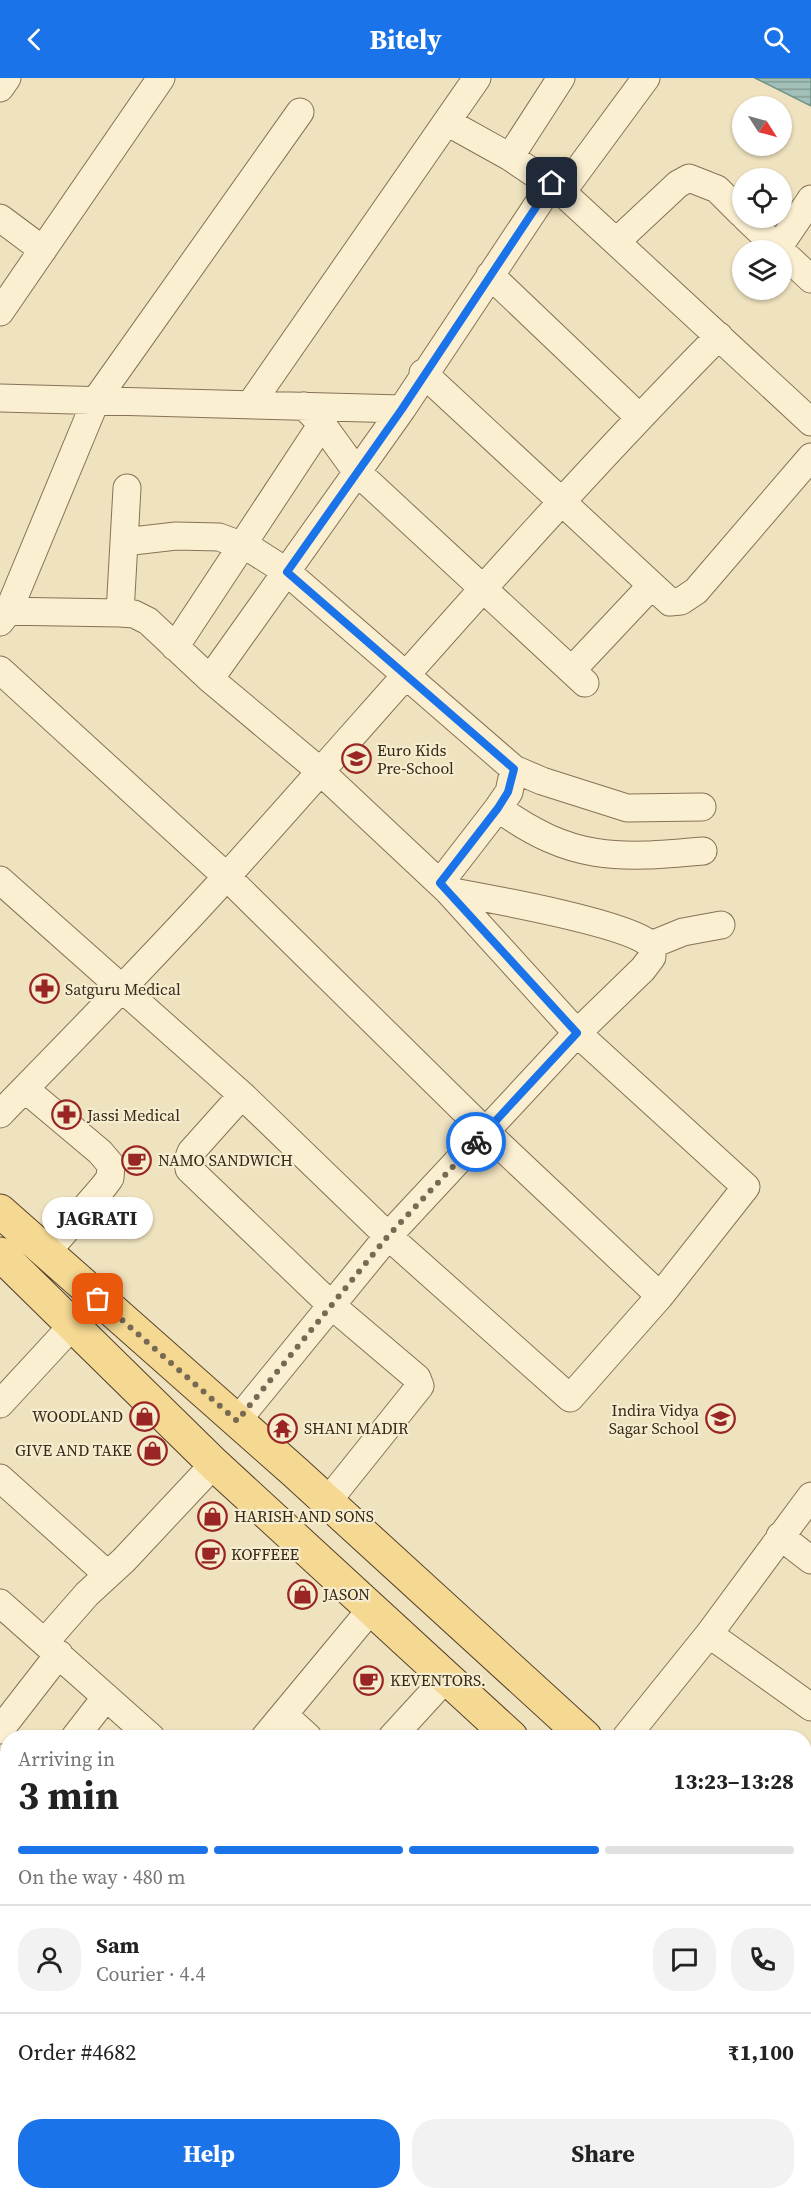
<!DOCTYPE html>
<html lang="en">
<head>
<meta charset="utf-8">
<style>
	body { margin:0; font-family:"Source Serif 4",serif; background:#f2f2f2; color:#222; height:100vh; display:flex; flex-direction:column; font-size:22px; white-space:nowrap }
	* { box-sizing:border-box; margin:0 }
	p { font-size:20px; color:#767676 }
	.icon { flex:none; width:33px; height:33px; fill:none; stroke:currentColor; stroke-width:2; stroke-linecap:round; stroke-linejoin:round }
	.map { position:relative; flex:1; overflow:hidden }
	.details { position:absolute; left:0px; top:1652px; width:812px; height:470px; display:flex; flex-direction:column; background:#fff; border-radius:24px 24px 0 0; box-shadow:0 2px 4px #0004 }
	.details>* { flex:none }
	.needle { width:39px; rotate:126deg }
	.buttons { position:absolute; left:732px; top:18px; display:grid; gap:12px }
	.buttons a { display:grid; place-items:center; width:60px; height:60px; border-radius:50%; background:#fff; box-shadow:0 2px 4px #0004; font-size:30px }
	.pin { position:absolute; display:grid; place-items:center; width:51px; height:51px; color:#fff; margin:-26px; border-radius:12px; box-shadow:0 3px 9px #0006 }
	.courier { position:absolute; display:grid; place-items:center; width:60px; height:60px; margin:-30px; border:4px solid #1a73e8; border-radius:50%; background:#fff; color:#222; box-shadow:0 2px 8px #0007 }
	.bubble { position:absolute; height:42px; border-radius:21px; background:#fff; box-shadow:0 2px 4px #0004; font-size:20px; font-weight:700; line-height:42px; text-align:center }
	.summary em { font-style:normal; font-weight:700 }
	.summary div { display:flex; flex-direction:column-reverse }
	.summary { display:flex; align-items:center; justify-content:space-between; height:102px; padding:0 18px }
	h1 { font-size:39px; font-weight:700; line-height:45px }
	.bar { display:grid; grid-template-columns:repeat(4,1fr); gap:9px 6px; align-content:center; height:72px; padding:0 18px }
	.bar i { height:8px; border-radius:4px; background:#e0e0e0 }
	.bar .current { background:#1a73e8 }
	.bar p { grid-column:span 4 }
	.line { display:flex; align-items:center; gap:15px; padding:0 18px; border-top:2px solid #e0e0e0 }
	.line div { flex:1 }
	.round { display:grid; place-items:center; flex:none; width:63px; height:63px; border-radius:24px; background:#f2f2f2 }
	.button { display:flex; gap:12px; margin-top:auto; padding:12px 18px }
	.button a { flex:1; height:69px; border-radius:24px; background:#1a73e8; color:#fff; font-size:24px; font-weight:700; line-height:69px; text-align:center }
	.button a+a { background:#f2f2f2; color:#222 }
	header { display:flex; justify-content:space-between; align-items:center; height:78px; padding:0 18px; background:#1a73e8; color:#fff; font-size:27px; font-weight:700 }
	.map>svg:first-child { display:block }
	.park { fill:url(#park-dots) }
	.water { fill:url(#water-rules); stroke:#698e86; stroke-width:1.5 }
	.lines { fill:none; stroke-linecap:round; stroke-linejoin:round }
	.minor-casing { stroke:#887256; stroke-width:29 }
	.major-casing { stroke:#55402b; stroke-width:35 }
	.minor { stroke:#faefd1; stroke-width:27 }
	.major { stroke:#f5d993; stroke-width:33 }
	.done { stroke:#776a54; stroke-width:6; stroke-dasharray:0 10.8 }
	.route { stroke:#1a73e8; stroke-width:8 }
	.labels { text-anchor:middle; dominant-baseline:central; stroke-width:4.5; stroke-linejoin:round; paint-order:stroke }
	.poi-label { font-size:16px; fill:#37291b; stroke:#f6ecce; text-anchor:start }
</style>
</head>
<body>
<header><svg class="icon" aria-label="back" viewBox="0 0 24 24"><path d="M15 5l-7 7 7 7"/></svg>Bitely<svg class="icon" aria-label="search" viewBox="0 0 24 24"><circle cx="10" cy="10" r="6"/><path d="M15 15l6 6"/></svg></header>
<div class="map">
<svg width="811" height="2120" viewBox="0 0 811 2120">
	<defs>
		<pattern id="park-dots" width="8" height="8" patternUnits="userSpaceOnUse" patternTransform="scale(1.5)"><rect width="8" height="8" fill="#c5cd92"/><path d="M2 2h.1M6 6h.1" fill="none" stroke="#aab07d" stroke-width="1.8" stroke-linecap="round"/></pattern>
		<pattern id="water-rules" width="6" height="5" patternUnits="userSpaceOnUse" patternTransform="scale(1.5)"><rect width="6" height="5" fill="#a2c0b8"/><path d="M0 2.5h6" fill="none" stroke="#859c95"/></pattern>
	</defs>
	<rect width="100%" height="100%" fill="#efe2be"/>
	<!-- park -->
	<path class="park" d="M0,1872H8V2104L0,2105Z"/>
	<!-- water -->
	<path class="water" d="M754,0H811V28L755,0Z"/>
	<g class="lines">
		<defs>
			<path id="minor" d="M0,10L7,0
				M447,44L510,79L562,114L811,344
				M510,79L561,0
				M562,114L646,0
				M0,140L43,172
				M746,140L780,172
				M617,163L678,106L689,100L717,111L742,136
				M778,170L811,121
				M782,174L811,201
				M490,197L639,339
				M0,234L161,0
				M423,295L670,524L681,523L696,513L811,379
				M0,320L402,331
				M250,327L477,0
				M304,328L322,346L356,393L585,605
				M124,464L127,410
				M0,533L120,535L134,536L148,543L210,601L320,693L448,813L577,955L746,1109L660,1218L570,1320L388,1158L242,1017L0,802
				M120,535L124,464L176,458L219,459L251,471L287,494L514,691L509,714L498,730L440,805
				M0,544L8,534L96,322L300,34
				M175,569L322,346
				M0,592L227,799L486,1054L660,1218
				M572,592L651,508
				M210,601L402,331L552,105
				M514,691L542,703L627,730L702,729
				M498,730C571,783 617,781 703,773
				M651,867L683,854L721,847
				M25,1011L100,1074L111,1087L110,1100L104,1108L46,1175
				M242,1017L191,1074L188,1082L189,1091L331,1227L417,1300L420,1308L327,1424
				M0,1036C77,957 154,879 228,797C391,616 548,431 719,258
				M0,1326L71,1249
				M237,1343L388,1158L577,955L643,891L652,879L651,867C628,845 486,820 448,813
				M0,1400L107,1496
				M780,1458L811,1482
				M0,1525L151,1659
				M709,1556L811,1629
				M45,1564L87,1516L124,1482L214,1386
				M284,1637L308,1659
				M0,1652L59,1576
				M75,1659L106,1619
				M265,1659L372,1530
				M392,1659L446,1600
				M626,1659L709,1556L811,1418
				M0,1754L8,1744
				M0,1863H8
				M804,2074L811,2079
				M260,2114L270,2120
				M45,2120L59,2114
				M457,2120L461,2114"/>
			<path id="major" d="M0,1133L295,1394L585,1659
				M0,1176L214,1386L511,1659
				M804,1852L811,1858
				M804,1911L811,1920
				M804,1977L811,1971
				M671,2120L675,2114
				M709,2120L713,2114"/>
		</defs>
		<!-- minor casing -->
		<use href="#minor" class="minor-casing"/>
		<!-- major casing -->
		<use href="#major" class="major-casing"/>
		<!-- minor -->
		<use href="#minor" class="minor"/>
		<!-- major -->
		<use href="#major" class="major"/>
	</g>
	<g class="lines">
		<!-- done -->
		<path class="done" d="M98,1221L237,1343L388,1158L476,1064"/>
		<!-- route -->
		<path class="route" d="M476,1064L577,955L440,805L498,730L508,714L514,691L287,494L402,331L552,105"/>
	</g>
	<!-- icons -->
	<defs>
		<symbol id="school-ring" viewBox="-11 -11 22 22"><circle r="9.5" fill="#f6ecce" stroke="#992624" stroke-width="1.5"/><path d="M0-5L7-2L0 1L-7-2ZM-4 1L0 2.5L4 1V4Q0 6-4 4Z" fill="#992624"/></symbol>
		<symbol id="pharmacy-ring" viewBox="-11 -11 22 22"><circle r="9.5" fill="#f6ecce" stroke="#992624" stroke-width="1.5"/><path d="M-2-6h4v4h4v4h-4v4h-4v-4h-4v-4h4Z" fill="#992624"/></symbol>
		<symbol id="cafe-ring" viewBox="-11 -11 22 22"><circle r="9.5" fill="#f6ecce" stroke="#992624" stroke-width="1.5"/><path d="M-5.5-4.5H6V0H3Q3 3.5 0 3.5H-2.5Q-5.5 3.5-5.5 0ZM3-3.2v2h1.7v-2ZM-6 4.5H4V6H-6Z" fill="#992624"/></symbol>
		<symbol id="shop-ring" viewBox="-11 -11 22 22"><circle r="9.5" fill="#f6ecce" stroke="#992624" stroke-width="1.5"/><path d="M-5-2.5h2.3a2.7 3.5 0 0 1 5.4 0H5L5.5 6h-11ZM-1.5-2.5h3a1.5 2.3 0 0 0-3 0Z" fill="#992624"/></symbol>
		<symbol id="temple-ring" viewBox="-11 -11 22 22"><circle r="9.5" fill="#f6ecce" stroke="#992624" stroke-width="1.5"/><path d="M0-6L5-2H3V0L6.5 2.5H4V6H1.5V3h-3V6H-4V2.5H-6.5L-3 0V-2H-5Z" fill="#992624"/></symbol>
	</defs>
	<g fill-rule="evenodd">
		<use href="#school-ring" x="340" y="664" width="33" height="33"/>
		<use href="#pharmacy-ring" x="28" y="894" width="33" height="33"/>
		<use href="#pharmacy-ring" x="50" y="1020" width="33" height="33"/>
		<use href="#cafe-ring" x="120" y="1066" width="33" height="33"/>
		<use href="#shop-ring" x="128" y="1322" width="33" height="33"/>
		<use href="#school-ring" x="704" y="1324" width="33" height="33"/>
		<use href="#temple-ring" x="266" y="1334" width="33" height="33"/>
		<use href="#shop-ring" x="136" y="1356" width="33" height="33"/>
		<use href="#shop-ring" x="196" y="1422" width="33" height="33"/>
		<use href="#cafe-ring" x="194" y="1460" width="33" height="33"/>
		<use href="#shop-ring" x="286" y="1500" width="33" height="33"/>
		<use href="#cafe-ring" x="352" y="1586" width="33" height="33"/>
	</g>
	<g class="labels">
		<!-- poi labels -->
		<g class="poi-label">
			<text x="377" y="672">Euro Kids<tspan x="377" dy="18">Pre-School</tspan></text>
			<text x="65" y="911">Satguru Medical</text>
			<text x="87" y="1037">Jassi Medical</text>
			<text x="158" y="1082">NAMO SANDWICH</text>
			<text x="699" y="1332" text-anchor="end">Indira Vidya<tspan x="699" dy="18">Sagar School</tspan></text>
			<text x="123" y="1338" text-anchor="end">WOODLAND</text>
			<text x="304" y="1350">SHANI MADIR</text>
			<text x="132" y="1372" text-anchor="end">GIVE AND TAKE</text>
			<text x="234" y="1438">HARISH AND SONS</text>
			<text x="231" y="1476">KOFFEEE</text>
			<text x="323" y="1516">JASON</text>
			<text x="390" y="1602">KEVENTORS.</text>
		</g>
	</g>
</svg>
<div class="buttons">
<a><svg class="needle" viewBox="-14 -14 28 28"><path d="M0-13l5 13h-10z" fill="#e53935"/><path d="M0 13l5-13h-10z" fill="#767676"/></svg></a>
<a><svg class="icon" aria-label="locate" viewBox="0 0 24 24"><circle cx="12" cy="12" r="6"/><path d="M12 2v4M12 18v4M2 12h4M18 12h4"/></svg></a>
<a><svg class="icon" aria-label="layers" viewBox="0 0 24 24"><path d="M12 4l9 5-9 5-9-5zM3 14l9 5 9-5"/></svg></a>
</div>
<div class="pin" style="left:98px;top:1221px;background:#ea580c"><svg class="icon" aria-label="bag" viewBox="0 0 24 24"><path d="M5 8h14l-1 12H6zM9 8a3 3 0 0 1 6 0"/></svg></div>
<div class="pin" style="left:552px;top:105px;background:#1f2937"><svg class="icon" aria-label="home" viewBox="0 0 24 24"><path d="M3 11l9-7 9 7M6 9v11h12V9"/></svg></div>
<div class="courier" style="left:476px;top:1064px"><svg class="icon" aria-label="bike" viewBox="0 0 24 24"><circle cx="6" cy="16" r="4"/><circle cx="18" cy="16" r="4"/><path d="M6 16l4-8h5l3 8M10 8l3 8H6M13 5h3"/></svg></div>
<div class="bubble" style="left:42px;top:1119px;width:111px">JAGRATI</div>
<section class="details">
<div class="summary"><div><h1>3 min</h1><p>Arriving in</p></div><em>13:23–13:28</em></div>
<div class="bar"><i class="current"></i><i class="current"></i><i class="current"></i><i></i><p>On the way · 480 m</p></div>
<div class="line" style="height:108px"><a class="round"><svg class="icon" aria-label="person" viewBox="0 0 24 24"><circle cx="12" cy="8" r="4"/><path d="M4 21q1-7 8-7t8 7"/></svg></a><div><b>Sam</b><p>Courier · 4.4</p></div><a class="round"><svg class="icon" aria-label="chat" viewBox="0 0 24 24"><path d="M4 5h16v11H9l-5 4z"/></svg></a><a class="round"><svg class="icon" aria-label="phone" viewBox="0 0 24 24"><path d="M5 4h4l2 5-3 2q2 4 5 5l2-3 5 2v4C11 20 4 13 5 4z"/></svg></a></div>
<div class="line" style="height:78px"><div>Order #4682</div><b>₹1,100</b></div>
<div class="button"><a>Help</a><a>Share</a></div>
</section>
</div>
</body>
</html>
